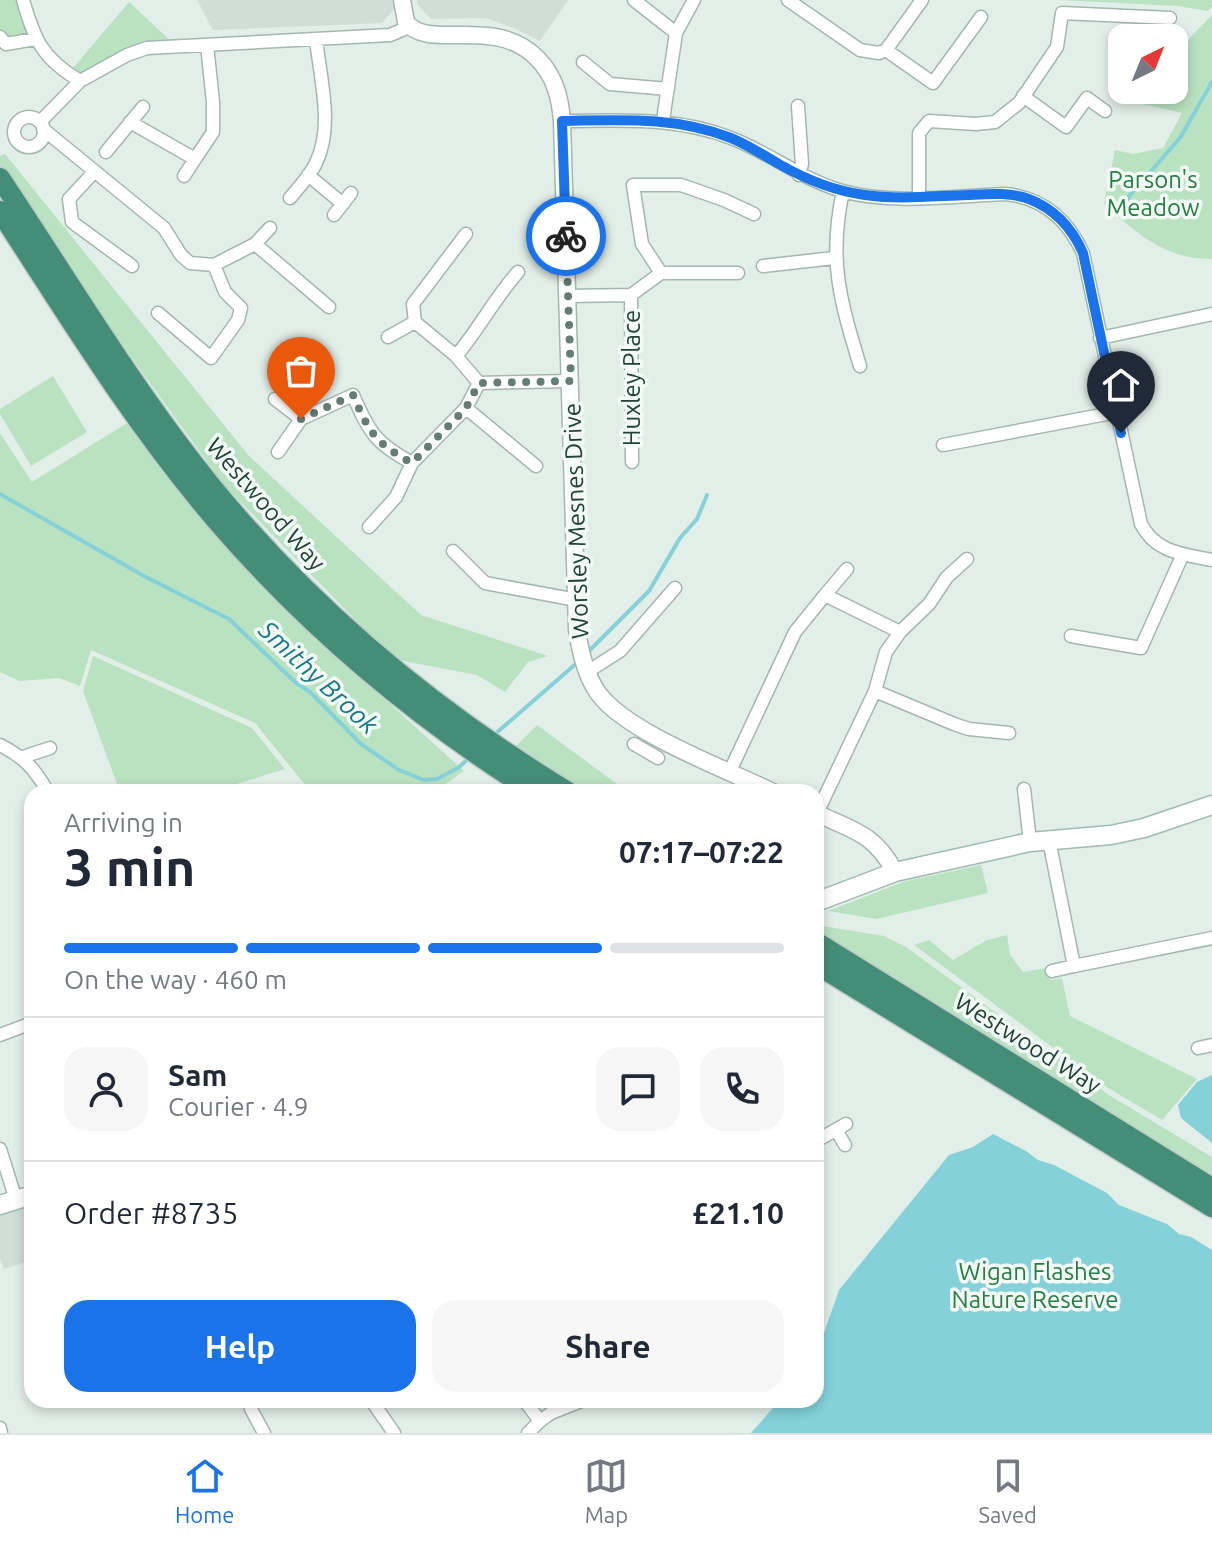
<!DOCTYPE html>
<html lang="en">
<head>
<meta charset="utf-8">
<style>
	body { margin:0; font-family:Ubuntu,sans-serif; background:#f6f6f7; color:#1f2937; height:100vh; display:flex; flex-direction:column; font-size:30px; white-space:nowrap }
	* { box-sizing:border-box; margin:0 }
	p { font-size:26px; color:#747a83 }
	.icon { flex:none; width:44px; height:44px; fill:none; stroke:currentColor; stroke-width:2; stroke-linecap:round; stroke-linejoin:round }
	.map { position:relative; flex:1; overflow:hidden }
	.details { position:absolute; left:24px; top:784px; width:800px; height:624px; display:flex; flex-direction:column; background:#fff; border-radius:24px; box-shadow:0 4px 12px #0003 }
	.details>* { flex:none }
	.needle { width:52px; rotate:43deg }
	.fabs { position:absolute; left:1108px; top:24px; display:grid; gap:16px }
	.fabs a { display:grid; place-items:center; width:80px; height:80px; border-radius:16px; background:#fff; box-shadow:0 4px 12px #0003; font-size:40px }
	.pin { position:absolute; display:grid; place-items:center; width:68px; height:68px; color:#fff; margin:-82px -34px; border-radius:50% 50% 50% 0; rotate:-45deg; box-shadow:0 0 8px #0007 }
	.pin .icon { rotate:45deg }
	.courier { position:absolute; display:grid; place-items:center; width:80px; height:80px; margin:-40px; border:6px solid #1a73e8; border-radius:50%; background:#fff; color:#222; box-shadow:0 2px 10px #0007 }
	.headline em { font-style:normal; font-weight:700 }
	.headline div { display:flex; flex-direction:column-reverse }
	.headline { display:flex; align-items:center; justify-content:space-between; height:136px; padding:0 40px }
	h1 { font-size:52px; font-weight:700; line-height:60px }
	.bar { display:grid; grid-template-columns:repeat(4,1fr); gap:12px 8px; align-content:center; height:96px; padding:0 40px }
	.bar i { height:10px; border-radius:6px; background:#e0e1e3 }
	.bar .on { background:#1a73e8 }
	.bar p { grid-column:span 4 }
	.line { display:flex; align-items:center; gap:20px; padding:0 40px; border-top:2px solid #e0e1e3 }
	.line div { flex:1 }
	.round { display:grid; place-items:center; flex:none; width:84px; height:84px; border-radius:24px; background:#f6f6f7 }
	.button { display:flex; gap:16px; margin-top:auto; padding:16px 40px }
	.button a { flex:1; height:92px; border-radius:24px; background:#1a73e8; color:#fff; font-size:32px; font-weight:700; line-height:92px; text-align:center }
	.button a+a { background:#f6f6f7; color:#1f2937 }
	.menu { display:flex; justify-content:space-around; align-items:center; height:112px; border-top:2px solid #e0e1e3; background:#fff; font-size:22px; color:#747a83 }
	.menu a { display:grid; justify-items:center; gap:4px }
	.menu .on { color:#1a73e8 }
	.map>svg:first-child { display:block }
	.built { fill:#d0ded7 }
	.green { fill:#b9e2c1 }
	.water { fill:#84d1da }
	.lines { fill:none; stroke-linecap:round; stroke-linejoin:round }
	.stream { stroke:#84d1da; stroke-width:4 }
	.minor-casing { stroke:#a4b7af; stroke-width:15 }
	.tertiary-casing { stroke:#a4b7af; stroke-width:19 }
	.secondary-casing { stroke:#9fbbb0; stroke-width:21 }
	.trunk-casing { stroke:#c1cac7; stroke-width:23 }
	.minor { stroke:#fff; stroke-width:12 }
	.tertiary { stroke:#fff; stroke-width:16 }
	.secondary { stroke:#fff; stroke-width:18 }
	.trunk { stroke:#448e78; stroke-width:20 }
	.done { stroke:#647e75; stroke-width:8; stroke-dasharray:0 14.4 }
	.route { stroke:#1a73e8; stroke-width:10 }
	.labels { text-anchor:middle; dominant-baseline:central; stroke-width:7; stroke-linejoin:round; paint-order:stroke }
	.park-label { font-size:24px; fill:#257e42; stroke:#f3faf6 }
	.street-label { font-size:24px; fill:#204237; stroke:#f3faf6 }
	.water-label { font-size:26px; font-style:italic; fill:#127985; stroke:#f3faf6 }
</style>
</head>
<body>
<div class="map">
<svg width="1212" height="1433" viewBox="0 0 1212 1433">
	<rect width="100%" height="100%" fill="#e2eee8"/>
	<!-- built -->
	<path class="built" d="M197,0H393L394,9L382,23L213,30Z
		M417,0H568L540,41L514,28L485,18L431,19L417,4Z
		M32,1203V1260L4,1269L0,1258V1214Z"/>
	<!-- green -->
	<path class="green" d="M0,0H23L35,39L0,37Z
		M1061,0H1212V7L1208,11L1178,6Z
		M129,2L174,44L119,59L80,81L68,74Z
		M1212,15V259C1165,259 1137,234 1104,204L1115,150L1133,154L1163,148L1182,113L1130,101L1140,90H1174V54Z
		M5,154L249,456L421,615L548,656L528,662L505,692L477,675L398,660L377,642L224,485L15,197L0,168V156Z
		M53,376L87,432L31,466L0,414V409Z
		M132,420L348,666L464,771L434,792H314L302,781L255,723L91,650L80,686L59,678L20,681L0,672V433L32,482Z
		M93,656L252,728L285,769L210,792H120L83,691Z
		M537,725L621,787L625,792H582L513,749Z
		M981,865L988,893L876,919L828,911L903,882Z
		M816,925L884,936L906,947L1109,1095L1212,1157V1175L816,935Z
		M1007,935L1010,955L1023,972L1047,968L1051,980L1062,978L1070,1016L1197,1079L1162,1120L1108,1088L914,945L929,940L953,960L987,940Z"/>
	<!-- water -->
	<path class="water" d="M1212,1075V1143L1181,1118L1178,1105L1197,1082Z
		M993,1134L1026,1151L1038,1160L1054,1165L1107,1193L1119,1205L1167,1224L1179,1234L1191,1237L1212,1250V1433H751L780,1400H816V1356L839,1290L949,1155L973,1147Z"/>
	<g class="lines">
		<!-- stream -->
		<path class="stream" d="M1118,214L1130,195L1180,138L1212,82
			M0,494L144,576L229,619L295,682L310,692L361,744L399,770L424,780L437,779L458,768L470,757
			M587,653L649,591L680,538L697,519L707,495
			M494,735L578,662"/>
		<defs>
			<path id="minor" d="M23,0C35,41 42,58 80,81
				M634,0L676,33
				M788,0L860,50L879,53L886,50L922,0
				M0,37L6,44L35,39
				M886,50L933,83L981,17
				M583,62L610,84L668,89
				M1023,96L1066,127L1087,98L1105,111
				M798,106L802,164L799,175
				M14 132a15 15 0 1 1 30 0a15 15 0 1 1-30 0Z
				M663,120L676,33L694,0
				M562,121C621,121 675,116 731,138C770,153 801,179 842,191C893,205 954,196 1006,194C1043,198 1068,220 1083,253L1141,524C1156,553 1183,554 1212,560
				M40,122L80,81L127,55L147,48L390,35L409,27
				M130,122L195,159L213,132V102L207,45
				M43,129L164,228L181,255L190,263L214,265L255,244L270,228
				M106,152L143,107
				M94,172L69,199L72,222L132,266
				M308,175L343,204
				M184,176L195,159
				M843,191C828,260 840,300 860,366
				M919,197V133L929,121L976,124L995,122L1019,103L1057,47L1062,13L1170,18
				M290,198C299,187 310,176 316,163C334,126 320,78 316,39
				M334,215L351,193
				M466,234L413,304L415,322L456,356L479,383L571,381
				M255,244L329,307
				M763,266L834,258
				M661,273L642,244L633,185H681L724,200L754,214
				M631,295L632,462
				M568,296L631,295L661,273H738
				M158,313L211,358L238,320L241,308L225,292L214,265
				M388,337L415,322
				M1100,338L1212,314
				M456,356C479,329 494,299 518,272
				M275,399L301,419L353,395C369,432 375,443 412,463L466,408L479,383
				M466,408L536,466
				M943,445L1117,412
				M278,452L301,419
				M369,527L396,497L412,463
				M453,551L485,583L577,600
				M825,595L847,569
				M1071,636L1141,648L1183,554
				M587,672L620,651L675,588
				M875,691L954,724L969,729L1009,733
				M634,744L658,758
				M0,745C25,758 34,768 48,792
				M23,757L50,748
				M730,771L795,632L825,595L900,632
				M1024,789L1030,842
				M817,813L875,691L886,652L900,632L929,604L947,577L967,559
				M1049,840L1074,966L1212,938
				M1052,971L1074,966
				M0,1035L32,1023
				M1198,1048L1212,1045
				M836,1130L845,1145
				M816,1141L846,1124
				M0,1149L16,1200
				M371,1400L394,1433
				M524,1400L540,1421L528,1433
				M251,1409L264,1433
				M540,1421L551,1413L584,1400
				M0,1428L1,1433"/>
			<path id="tertiary" d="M402,0L406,22C428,52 495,14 538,59C555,77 560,97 562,121L577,629C580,652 585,674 598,693C627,733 726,769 773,792
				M816,813C854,831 874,833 895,872"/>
			<path id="secondary" d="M816,902L895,872L1030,842L1111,835L1144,828L1212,805
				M0,1205L32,1195"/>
			<path id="trunk" d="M0,178C69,281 133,390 212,487C312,609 433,710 568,792
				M0,211C68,316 134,424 216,520C308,627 415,717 534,792
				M816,942L1212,1188
				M816,964L1212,1207"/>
		</defs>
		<!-- minor casing -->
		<use href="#minor" class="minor-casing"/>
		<!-- tertiary casing -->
		<use href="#tertiary" class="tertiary-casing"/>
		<!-- secondary casing -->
		<use href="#secondary" class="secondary-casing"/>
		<!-- trunk casing -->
		<use href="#trunk" class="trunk-casing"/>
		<!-- minor -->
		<use href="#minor" class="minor"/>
		<!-- tertiary -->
		<use href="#tertiary" class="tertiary"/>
		<!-- secondary -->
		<use href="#secondary" class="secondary"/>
		<!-- trunk -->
		<use href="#trunk" class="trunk"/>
	</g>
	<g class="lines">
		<!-- done -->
		<path class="done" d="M301,419L353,395C369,432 375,443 412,463L466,408L479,383L571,381L566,236"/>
		<!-- route -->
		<path class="route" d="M566,236L562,121C621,120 675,116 731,138C748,145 763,155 779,164C805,179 835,191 865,195C899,200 934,196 968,195C988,194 1010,192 1029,199C1055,209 1072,228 1083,253L1121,433"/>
	</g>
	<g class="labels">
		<!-- park labels -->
		<g class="park-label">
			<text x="1153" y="179">Parson's<tspan x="1153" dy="28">Meadow</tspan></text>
			<text x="1035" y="1271">Wigan Flashes<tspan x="1035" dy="28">Nature Reserve</tspan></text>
		</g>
		<!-- street labels -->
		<g class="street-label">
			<text transform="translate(631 378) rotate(-90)">Huxley Place</text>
			<text transform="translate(266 504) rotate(49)">Westwood Way</text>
			<text transform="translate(576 521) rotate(-92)">Worsley Mesnes Drive</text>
			<text transform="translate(1028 1043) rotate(32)">Westwood Way</text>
		</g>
		<!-- water labels -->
		<g class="water-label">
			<text transform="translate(319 677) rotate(43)">Smithy Brook</text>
		</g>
	</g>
</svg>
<div class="fabs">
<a><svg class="needle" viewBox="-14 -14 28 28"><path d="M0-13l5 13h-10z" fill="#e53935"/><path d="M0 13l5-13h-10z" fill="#747a83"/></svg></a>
</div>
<div class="pin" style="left:301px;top:419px;background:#ea580c"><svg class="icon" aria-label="bag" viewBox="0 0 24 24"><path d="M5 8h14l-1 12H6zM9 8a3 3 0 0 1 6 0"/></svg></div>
<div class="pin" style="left:1121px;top:433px;background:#1f2937"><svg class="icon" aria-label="home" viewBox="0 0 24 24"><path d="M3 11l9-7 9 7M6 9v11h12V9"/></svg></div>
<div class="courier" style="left:566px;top:236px"><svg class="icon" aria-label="bike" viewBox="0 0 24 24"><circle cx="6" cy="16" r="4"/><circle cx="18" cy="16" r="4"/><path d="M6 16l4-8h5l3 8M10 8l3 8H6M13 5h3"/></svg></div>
<section class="details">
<div class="headline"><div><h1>3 min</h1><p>Arriving in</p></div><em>07:17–07:22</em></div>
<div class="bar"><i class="on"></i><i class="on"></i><i class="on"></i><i></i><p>On the way · 460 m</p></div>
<div class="line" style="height:144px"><a class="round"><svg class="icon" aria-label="person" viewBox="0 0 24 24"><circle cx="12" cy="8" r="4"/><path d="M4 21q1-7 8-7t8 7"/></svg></a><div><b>Sam</b><p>Courier · 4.9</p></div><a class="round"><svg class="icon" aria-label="chat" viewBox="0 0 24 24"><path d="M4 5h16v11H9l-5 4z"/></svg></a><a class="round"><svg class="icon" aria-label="phone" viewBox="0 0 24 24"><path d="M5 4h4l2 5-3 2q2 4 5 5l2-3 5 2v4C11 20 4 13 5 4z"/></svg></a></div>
<div class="line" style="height:104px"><div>Order #8735</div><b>£21.10</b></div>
<div class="button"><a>Help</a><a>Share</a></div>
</section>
</div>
<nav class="menu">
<a class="on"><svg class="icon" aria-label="home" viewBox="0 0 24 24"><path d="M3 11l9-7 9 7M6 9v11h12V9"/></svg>Home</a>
<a><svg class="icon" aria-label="map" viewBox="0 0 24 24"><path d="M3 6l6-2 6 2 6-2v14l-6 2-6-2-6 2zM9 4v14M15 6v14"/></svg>Map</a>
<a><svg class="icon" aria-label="saved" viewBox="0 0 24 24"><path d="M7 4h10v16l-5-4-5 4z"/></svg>Saved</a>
</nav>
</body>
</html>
